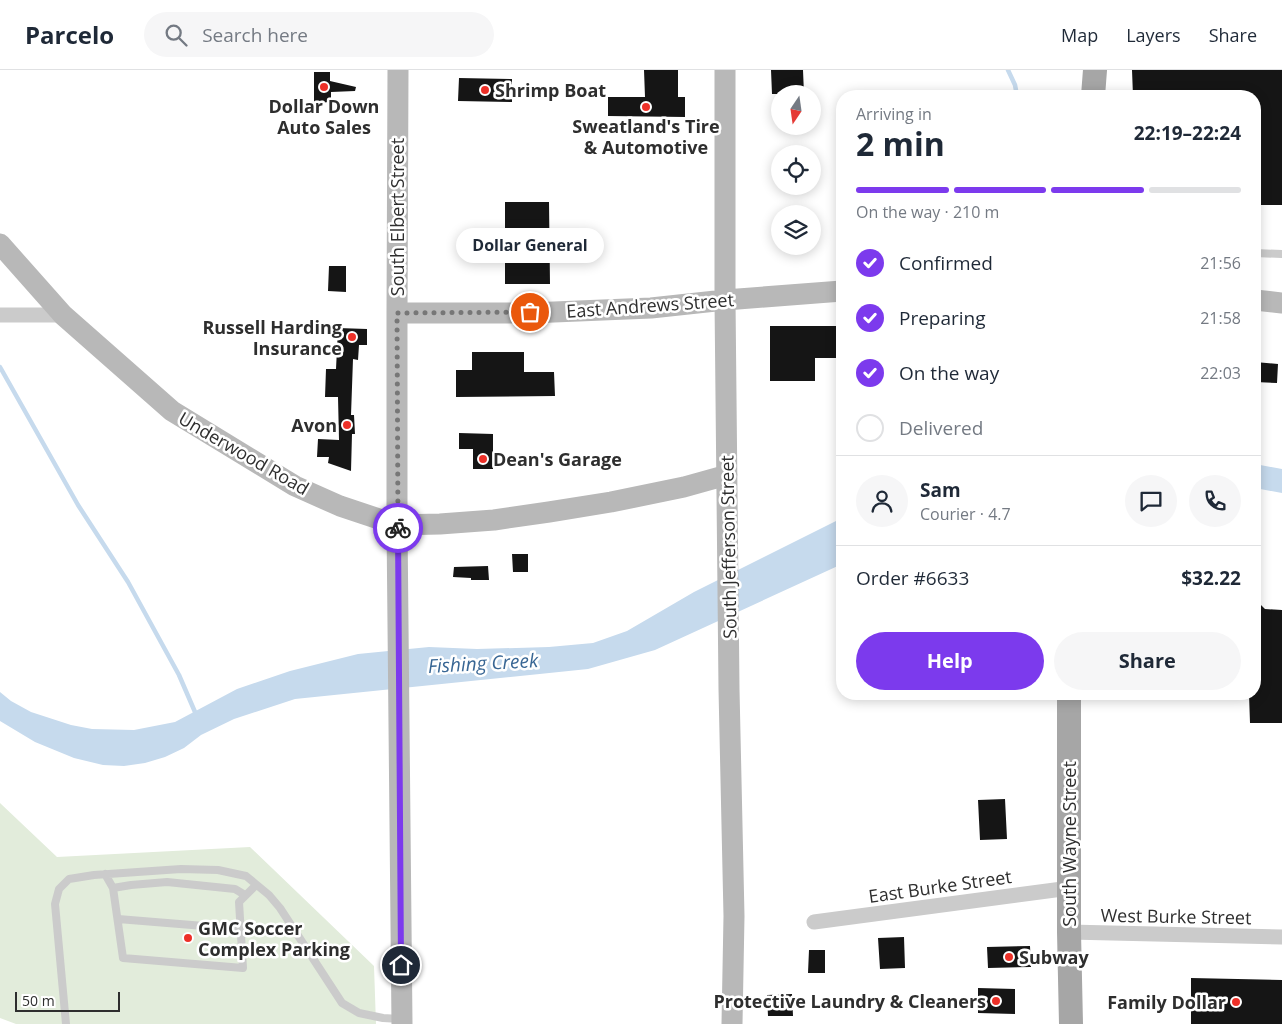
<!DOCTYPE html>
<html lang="en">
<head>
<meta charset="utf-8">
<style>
	body { margin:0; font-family:"Open Sans",sans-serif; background:#f6f6f7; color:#1f2937; height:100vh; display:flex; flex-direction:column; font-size:19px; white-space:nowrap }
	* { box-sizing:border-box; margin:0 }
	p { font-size:16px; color:#747a83 }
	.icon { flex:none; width:28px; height:28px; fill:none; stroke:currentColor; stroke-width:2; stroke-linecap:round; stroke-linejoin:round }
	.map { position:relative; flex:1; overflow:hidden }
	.side { position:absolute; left:836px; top:20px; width:425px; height:610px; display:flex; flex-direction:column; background:#fff; border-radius:20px; box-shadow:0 2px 12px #0003 }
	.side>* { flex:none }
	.needle { width:32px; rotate:193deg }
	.controls { position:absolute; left:771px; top:15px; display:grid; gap:10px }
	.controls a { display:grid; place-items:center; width:50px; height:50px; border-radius:50%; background:#fff; box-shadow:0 2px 12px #0003; font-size:25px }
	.scale { position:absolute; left:15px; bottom:12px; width:105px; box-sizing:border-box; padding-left:5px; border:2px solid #2e2e2e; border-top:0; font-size:14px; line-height:18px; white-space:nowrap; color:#2e2e2e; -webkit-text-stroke:4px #fff; paint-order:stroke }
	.pin { position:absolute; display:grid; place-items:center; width:42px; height:42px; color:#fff; margin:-21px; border:2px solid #fff; border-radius:50%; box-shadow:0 1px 5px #0007 }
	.courier { position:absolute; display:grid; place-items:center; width:50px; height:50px; margin:-25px; border:4px solid #7c3aed; border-radius:50%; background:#fff; color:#222; box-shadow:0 1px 6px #0007 }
	.bubble { position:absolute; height:35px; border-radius:18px; background:#fff; box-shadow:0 2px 12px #0003; font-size:16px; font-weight:700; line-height:35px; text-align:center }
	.head em { font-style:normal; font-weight:700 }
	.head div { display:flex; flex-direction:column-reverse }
	.head { display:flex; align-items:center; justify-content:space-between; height:85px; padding:0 20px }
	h1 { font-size:32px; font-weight:700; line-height:38px }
	.bar { display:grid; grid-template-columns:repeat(4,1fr); gap:8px 5px; align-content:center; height:60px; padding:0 20px }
	.bar i { height:6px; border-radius:4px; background:#e0e1e3 }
	.bar .active { background:#7c3aed }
	.bar p { grid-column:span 4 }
	.line { display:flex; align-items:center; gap:12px; padding:0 20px; border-top:1px solid #e0e1e3 }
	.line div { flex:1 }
	.round { display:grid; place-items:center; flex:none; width:52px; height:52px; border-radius:26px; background:#f6f6f7 }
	ol { padding:0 20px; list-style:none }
	li { display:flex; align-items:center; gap:15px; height:55px }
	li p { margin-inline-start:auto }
	li .icon { padding:5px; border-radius:50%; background:#7c3aed; color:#fff; stroke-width:4 }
	li:last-child { color:#747a83 }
	li i { width:28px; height:28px; border:2px solid #e0e1e3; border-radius:50% }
	.button { display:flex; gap:10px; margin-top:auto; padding:10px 20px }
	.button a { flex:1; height:58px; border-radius:30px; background:#7c3aed; color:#fff; font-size:20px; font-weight:700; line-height:58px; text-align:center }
	.button a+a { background:#f6f6f7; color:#1f2937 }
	header { display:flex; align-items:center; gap:30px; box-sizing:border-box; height:70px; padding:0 25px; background:#fff; border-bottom:1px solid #e0e1e3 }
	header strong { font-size:24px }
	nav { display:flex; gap:28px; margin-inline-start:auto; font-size:18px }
	.search { width:350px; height:45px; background:#f6f6f7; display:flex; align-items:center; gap:12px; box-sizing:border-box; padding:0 18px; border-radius:28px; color:#747a83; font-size:19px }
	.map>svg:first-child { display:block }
	.green { fill:#e2ecdb }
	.water { fill:#c6daed }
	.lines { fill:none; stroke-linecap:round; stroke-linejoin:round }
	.stream { stroke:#c6daed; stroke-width:4.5 }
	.building { fill:#151515 }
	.lane { stroke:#cbcbcb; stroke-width:8 }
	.street { stroke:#cbcbcb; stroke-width:15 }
	.secondary { stroke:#b8b8b8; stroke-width:21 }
	.primary { stroke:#a6a6a6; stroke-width:24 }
	.done { stroke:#777; stroke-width:5; stroke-dasharray:0 9 }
	.route { stroke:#7c3aed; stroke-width:6 }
	.poi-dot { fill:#ed3028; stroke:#fff; stroke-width:2 }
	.labels { text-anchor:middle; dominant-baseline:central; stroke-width:5; stroke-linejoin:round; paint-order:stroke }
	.poi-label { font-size:18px; font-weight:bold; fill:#2e2e2e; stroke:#fff; text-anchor:start }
	.street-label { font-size:18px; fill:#2e2e2e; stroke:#fff }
	.water-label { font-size:19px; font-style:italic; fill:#386694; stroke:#fff }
</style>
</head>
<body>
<header>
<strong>Parcelo</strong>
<div class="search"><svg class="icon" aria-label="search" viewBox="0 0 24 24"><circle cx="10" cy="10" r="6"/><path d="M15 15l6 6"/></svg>Search here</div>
<nav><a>Map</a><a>Layers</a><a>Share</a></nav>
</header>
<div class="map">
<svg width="1282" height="954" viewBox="0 0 1282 954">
	<rect width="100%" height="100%" fill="#fff"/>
	<!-- green -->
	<path class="green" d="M0,733L57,787L250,777L374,896L376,954H16L0,948Z"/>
	<!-- water -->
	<path class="water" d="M1255,394L1282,399V423L1255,418Z
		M842,448V493L840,495L655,580L588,599L295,629L234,649L201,665L184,678L165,687L145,693L124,696L103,695L74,688L35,672L0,651V622L11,631L31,642L71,655L92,659L134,660L175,652L237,619L290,601L358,584L429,577L477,579L549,577L593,573L627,561L694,522Z"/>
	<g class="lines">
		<!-- stream -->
		<path class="stream" d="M1008,0L1015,15L1017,26
			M0,297L78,435L128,512L179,605L195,642"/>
	</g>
	<!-- building -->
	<path class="building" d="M644,0H678V27H685V47L608,46V27H645Z
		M771,0H803L804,24H772Z
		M1132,0H1282V135H1255V26H1133Z
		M314,2H330V11L356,17L355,21L331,22V32L314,33Z
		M459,8L512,9V32L458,31Z
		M505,132H549L550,214H505Z
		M329,196H346V222L328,221Z
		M770,256H842V288H815V311H770Z
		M338,258L367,259V275H359L358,290L353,289L351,345H354L355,364H352L351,401L328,393L329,387H317L318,369L339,370L338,327H325L326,299H336Z
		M472,282H524V302H554L555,326L456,327V300H472Z
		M1255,292L1278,294L1277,313L1255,312Z
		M459,363L493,364V399H473V379H459Z
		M512,484H528V502H513Z
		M488,496L489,510H471V508L453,507L454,497Z
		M1255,529L1265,539L1282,540V653H1250L1249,624H1255Z
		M1005,729L1007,769L980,770L978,730Z
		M904,867L905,898L880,899L878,868Z
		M1030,876L1031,897L988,898L987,877Z
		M809,880H825V903H808Z
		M1191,908L1282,910V954H1191Z
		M978,918L1015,919V944L978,943Z
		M792,924L793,946H768L767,925Z"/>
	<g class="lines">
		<!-- lane -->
		<path class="lane" d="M1255,183L1282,184
			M105,804L113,818L123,888L243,898L239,832L256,815
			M113,818L131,815L167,812L235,819L245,825
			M118,849L241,859
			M66,954L55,834L59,819L69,809L94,805L181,799L218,800L246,806L269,825L280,838L342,933L359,943L383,948L400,949"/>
		<!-- street -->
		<path class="street" d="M0,245H63
			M814,852L1070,818
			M1069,862L1282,867"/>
		<!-- secondary -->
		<path class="secondary" d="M398,0L397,243V455L402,954
			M725,0V230L729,619L734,846L732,954
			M0,174L63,245L172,341L295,416L340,436L397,455L440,454L494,450L549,442L611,432L684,417L727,405
			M1255,230L1282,233
			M397,243H530L651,238L725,230L842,221"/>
		<!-- primary -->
		<path class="primary" d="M1093,26L1095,0
			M1069,624V862L1071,954"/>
	</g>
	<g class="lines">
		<!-- done -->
		<path class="done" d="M398,458L397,243L530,242"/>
		<!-- route -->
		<path class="route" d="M398,458L401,895"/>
	</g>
	<!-- markers -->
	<g class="poi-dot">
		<circle cx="324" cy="17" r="5"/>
		<circle cx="485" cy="20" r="5"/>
		<circle cx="646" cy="37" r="5"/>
		<circle cx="352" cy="267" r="5"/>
		<circle cx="347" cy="355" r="5"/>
		<circle cx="483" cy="389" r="5"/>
		<circle cx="188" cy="868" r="5"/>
		<circle cx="1009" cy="887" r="5"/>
		<circle cx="996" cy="931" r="5"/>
		<circle cx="1236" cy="932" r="5"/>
	</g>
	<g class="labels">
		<!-- poi labels -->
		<g class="poi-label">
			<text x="495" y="20">Shrimp Boat</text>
			<text x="324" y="36" text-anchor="middle">Dollar Down<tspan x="324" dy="21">Auto Sales</tspan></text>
			<text x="646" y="56" text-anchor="middle">Sweatland's Tire<tspan x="646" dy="21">&amp; Automotive</tspan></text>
			<text x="342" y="257" text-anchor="end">Russell Harding<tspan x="342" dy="21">Insurance</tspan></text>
			<text x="337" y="355" text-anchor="end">Avon</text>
			<text x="493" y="389">Dean's Garage</text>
			<text x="198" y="858">GMC Soccer<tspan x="198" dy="21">Complex Parking</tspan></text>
			<text x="1019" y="887">Subway</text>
			<text x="986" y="931" text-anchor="end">Protective Laundry &amp; Cleaners</text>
			<text x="1226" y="932" text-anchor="end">Family Dollar</text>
		</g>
		<!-- street labels -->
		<g class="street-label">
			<text transform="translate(397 147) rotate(-90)">South Elbert Street</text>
			<text transform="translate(650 235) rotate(-4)">East Andrews Street</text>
			<text transform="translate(244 383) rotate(30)">Underwood Road</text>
			<text transform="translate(728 477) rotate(-91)">South Jefferson Street</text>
			<text transform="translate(1069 774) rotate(-90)">South Wayne Street</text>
			<text transform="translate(940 816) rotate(-8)">East Burke Street</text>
			<text transform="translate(1176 846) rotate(1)">West Burke Street</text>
		</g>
		<!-- water labels -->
		<g class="water-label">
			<text transform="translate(483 593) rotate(-3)">Fishing Creek</text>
		</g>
	</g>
</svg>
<div class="controls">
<a><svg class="needle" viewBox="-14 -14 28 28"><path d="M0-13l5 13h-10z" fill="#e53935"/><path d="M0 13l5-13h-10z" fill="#747a83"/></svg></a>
<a><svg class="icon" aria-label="locate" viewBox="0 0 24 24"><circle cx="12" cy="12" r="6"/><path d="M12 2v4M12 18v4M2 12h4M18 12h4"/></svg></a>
<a><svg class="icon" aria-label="layers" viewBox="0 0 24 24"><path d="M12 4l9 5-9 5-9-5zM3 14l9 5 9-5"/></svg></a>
</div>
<div class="scale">50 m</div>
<div class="pin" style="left:530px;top:242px;background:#ea580c"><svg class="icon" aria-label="bag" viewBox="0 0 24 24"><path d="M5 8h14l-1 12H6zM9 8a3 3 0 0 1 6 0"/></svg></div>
<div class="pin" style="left:401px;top:895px;background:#1f2937"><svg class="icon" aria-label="home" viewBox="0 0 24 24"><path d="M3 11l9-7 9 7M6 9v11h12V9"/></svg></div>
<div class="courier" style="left:398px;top:458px"><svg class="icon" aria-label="bike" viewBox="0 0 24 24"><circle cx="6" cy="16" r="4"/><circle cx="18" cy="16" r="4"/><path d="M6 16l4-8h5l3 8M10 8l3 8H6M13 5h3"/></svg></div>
<div class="bubble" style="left:456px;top:158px;width:148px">Dollar General</div>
<section class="side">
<div class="head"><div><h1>2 min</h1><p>Arriving in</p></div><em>22:19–22:24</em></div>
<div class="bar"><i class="active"></i><i class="active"></i><i class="active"></i><i></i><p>On the way · 210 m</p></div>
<ol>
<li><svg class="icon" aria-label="check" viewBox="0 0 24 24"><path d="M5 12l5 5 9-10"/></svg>Confirmed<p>21:56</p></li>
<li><svg class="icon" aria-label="check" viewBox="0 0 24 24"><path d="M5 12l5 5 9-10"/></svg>Preparing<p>21:58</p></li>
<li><svg class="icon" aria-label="check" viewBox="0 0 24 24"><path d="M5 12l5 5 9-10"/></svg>On the way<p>22:03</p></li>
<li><i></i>Delivered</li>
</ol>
<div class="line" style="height:90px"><a class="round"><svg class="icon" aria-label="person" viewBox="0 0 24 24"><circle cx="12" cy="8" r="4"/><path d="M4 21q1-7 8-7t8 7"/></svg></a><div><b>Sam</b><p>Courier · 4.7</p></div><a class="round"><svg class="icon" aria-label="chat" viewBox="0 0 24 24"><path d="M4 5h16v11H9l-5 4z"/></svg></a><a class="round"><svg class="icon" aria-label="phone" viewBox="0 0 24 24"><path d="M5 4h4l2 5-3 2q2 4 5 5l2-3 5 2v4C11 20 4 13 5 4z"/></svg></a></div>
<div class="line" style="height:65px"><div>Order #6633</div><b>$32.22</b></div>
<div class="button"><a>Help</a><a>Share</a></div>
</section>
</div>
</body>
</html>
